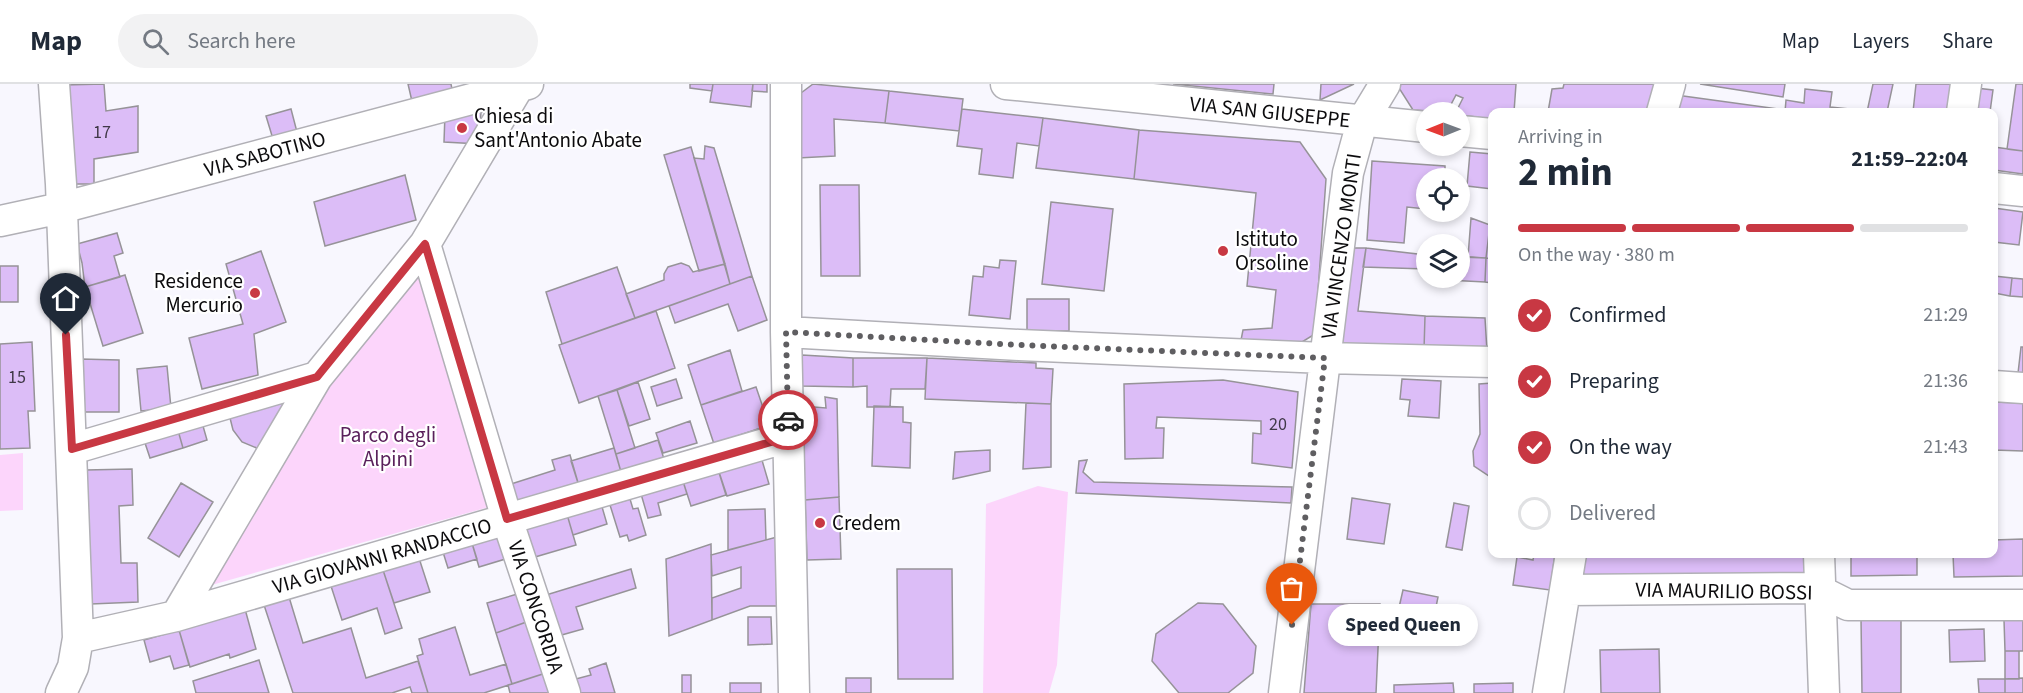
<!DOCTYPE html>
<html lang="en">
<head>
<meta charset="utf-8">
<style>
	body { margin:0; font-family:"Source Sans 3",sans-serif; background:#f2f2f3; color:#1f2937; height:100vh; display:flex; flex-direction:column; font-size:22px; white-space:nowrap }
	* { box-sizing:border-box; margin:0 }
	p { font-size:20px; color:#747a83 }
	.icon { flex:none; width:33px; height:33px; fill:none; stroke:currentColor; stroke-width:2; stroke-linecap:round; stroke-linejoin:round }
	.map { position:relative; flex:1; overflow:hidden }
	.side { position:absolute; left:1488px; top:24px; width:510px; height:450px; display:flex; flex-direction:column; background:#fff; border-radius:12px; box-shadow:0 3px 9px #0003 }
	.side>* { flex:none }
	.needle { width:39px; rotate:269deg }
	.buttons { position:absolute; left:1416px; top:18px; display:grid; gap:12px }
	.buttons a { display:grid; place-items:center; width:54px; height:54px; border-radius:50%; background:#fff; box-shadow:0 3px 9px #0003; font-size:30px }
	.pin { position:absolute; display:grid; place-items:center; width:51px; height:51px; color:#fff; margin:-62px -26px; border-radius:50% 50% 50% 0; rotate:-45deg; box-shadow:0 0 6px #0007 }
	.pin .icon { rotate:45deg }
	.courier { position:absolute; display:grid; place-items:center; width:60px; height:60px; margin:-30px; border:4px solid #c83843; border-radius:50%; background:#fff; color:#222; box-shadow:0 2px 8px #0007 }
	.bubble { position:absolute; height:42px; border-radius:21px; background:#fff; box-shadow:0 3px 9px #0003; font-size:20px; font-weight:700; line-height:42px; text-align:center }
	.overview em { font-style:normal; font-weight:700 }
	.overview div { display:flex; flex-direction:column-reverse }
	.overview { display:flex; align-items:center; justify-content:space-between; height:102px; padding:0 30px }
	h1 { font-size:39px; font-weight:700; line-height:45px }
	.bar { display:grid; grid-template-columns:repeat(4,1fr); gap:9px 6px; align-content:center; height:72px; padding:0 30px }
	.bar i { height:8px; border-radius:4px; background:#e0e1e3 }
	.bar .on { background:#c83843 }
	.bar p { grid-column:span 4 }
	ol { padding:0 30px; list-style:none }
	li { display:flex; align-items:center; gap:18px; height:66px }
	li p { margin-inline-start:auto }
	li .icon { padding:6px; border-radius:50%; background:#c83843; color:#fff; stroke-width:4 }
	li:last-child { color:#747a83 }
	li i { width:33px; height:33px; border:3px solid #e0e1e3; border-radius:50% }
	header { display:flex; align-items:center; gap:36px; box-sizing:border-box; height:84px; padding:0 30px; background:#fff; border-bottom:2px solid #e0e1e3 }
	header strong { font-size:28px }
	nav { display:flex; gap:33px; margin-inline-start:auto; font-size:21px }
	.search { width:420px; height:54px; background:#f2f2f3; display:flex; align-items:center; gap:15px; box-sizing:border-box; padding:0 21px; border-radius:33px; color:#747a83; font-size:22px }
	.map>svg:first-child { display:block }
	.park { fill:#fcd5fb }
	.building { fill:#dcbdf7; stroke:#969398; stroke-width:1.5 }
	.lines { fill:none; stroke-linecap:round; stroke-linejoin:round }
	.minor-casing { stroke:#b1b0b6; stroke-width:33 }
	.minor { stroke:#fff; stroke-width:30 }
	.done { stroke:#5f5e61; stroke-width:6; stroke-dasharray:0 10.8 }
	.route { stroke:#c83843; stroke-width:8 }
	.poi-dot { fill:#c83843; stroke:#fff; stroke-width:2 }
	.labels { text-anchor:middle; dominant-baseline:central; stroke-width:4.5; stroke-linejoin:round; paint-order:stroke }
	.number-label { font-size:18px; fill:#403848 }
	.street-label { font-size:21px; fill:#0c0b0d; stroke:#fff }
	.poi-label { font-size:21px; fill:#0c0b0d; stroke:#fff; text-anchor:start }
	.park-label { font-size:21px; fill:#5a205b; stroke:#fff }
</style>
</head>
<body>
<header>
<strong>Map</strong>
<div class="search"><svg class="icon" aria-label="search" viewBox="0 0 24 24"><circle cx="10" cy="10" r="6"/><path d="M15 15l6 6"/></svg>Search here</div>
<nav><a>Map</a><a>Layers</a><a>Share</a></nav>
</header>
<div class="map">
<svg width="2023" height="609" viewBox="0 0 2023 609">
	<rect width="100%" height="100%" fill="#f8f7fe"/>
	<!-- park -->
	<path class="park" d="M418,183L496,421L201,504L328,299Z
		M23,369V426L0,427V371Z
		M1038,402L1068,408L1057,581L1049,609H983L986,420Z"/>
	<!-- building -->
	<path class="building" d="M104,0L106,27L138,22V68L94,75V100H68L64,1Z
		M408,0H451L454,15L414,26Z
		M690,0H713L712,7L690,4Z
		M713,0H753L751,23L710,18Z
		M753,0H767V8L752,7Z
		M813,0L889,7L885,39L834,35L835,72L798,74L797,12Z
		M1173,0H1274L1273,10Z
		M1321,0H1354L1320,16Z
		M1401,0H1516L1514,28H1492V35L1460,31V28H1456L1463,14L1456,11L1447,28L1413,26L1399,4Z
		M1564,0H1659L1653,28H1548L1552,5L1563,4Z
		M1700,0H1785L1783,13Z
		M1873,0H1893L1887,28H1867Z
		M1916,0H1951L1947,28H1913Z
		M2016,0H2023V67L2007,65Z
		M1976,4L1993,6L1990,28H1973Z
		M1805,5L1832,8L1830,23L1849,25V28H1785L1786,16L1804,19Z
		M889,7L963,15L959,47L885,39Z
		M1676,11L1785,26V28H1674Z
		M291,25L297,48L273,55L266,32Z
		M962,25L1043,34L1039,62L1017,59L1013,94L979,90L982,65L957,62Z
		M481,28L479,60L444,58L445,30Z
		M1043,34L1139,46L1134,95L1036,84Z
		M1139,46L1300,58L1326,95L1315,250L1302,258L1241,256L1243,246L1272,244L1276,206L1247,202L1256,109L1134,95Z
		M705,62L714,64L752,192L730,200L694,74L704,75Z
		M691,63L725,180L699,187L664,71Z
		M1994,63L2023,67V90L1994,86Z
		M1470,68L1492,70V105L1467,102Z
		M1372,77L1445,82V94H1426V125L1407,123L1404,159L1367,156Z
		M405,91L416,136L325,162L314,118Z
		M820,101H859L860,192H821Z
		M1051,118L1113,125L1104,207L1042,200Z
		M1994,124L2023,128L2019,161L1994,158Z
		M1471,134L1490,141L1486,174L1468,173Z
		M1490,141H1492V175L1486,174Z
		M117,149L123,169L114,172L120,193L85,203L82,179L77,160Z
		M1346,164H1366L1358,227L1425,232L1424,266H1344L1334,255Z
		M1366,164L1426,171V185L1363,183Z
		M261,167L286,238L254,250L258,291L202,305L189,254L243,240L226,180Z
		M1460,173L1486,174L1485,198L1427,195V194H1460Z
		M1486,174L1492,175V199L1485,198Z
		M1000,176L1016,177L1010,235L969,231L973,192L983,193L984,182L999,184Z
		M681,179L689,182L693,188L725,180L730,200L635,234L626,210L664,196V190L668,183Z
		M0,182H18V218H0Z
		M617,183L635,234L562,260L546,208Z
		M125,191L143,249L103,262L85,203Z
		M752,192L767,236L738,247L728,220L675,239L669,222Z
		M1994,192L2012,194L2010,212L1994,209Z
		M2012,194L2023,195V213L2010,212Z
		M1027,215H1069V247H1027Z
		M656,227L675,284L579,319L559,261Z
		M1425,232L1485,234L1487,267L1424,266Z
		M32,258L35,327H28L30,364L0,365V260Z
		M2021,263H2023V297L2017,298Z
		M730,266L742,307L701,321L688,281Z
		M802,271L853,274V303L802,302Z
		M853,274H927L925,305H891L890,323H867V302L853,303Z
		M927,274L1036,279V284L1053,285L1051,320L925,315Z
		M81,275L119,276V328H81Z
		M167,282L171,324L141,327L137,285Z
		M676,295L682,314L657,322L651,303Z
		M1402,295L1441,297L1439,334L1408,332L1410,316L1400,315Z
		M1223,296L1298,308L1292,384L1252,379L1253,349L1261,350V337L1157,333L1156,344H1164L1163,374L1125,375L1124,300Z
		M638,298L650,335L629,342L617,306Z
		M1492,299V394L1474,382L1473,367L1480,350L1479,300Z
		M756,303L769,341L714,360L701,321Z
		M617,306L635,364L616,370L598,312Z
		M825,313L837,315L839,413L805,416L802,322L826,324Z
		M279,315L287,325L264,367L242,358L233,346L228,326Z
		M1994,318L2023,319V367L1994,366Z
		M1026,319L1051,320V383L1023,385Z
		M874,322L903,323V338L911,339L910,384L872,382Z
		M201,335L207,356L183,364L177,343Z
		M690,337L697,359L663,369L656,349Z
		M177,343L183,364L150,374L143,353Z
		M658,356L664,375L621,388L616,370Z
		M614,364L621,388L579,402L571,377Z
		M759,366L769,400L727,412L716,379Z
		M990,366V387L953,395L955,368Z
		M570,371L579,402L517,421L511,400L555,386L552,376Z
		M1087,376L1083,388L1094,398L1292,403L1291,419L1076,409L1079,377Z
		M716,379L726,411L691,422L681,391Z
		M132,385L133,421L119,422L121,479H137L138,518L91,520L86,386Z
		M681,391L687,410L658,419L661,431L648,434L639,403Z
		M181,399L213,418L179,473L148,454Z
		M839,413L841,475L807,476L805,416Z
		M1352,414L1390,420L1384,460L1347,455Z
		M630,415L633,425L638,424L646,451L629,457L627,451L620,453L610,421Z
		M600,416L607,440L573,451L566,427Z
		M1454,419L1469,422L1462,466L1446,463Z
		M765,425L766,456L728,466V426Z
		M566,427L576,461L535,473L524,440Z
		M504,446L512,473L479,483L471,456Z
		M777,453L778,522H750L712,536V514L741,504V483L712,492L711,471Z
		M2023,455V492L1954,493L1953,470H1994V456Z
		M471,456L477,475L448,484L442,465Z
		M711,460L712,536L669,552L666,475Z
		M1534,470H1555L1550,506L1513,501L1517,473L1533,476Z
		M1583,470H1811V491L1581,493Z
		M1851,470H1917V491L1851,492Z
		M418,471L430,508L394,519L382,483Z
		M382,483L402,544L385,550L377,524L342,536L330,499Z
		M631,485L636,504L576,523L583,545L558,552L546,511Z
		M897,485H952L953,595H898Z
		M1403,506L1438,513L1431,548L1395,541Z
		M524,508L532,536L496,549L487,519Z
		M289,513L303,559L351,544L366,594L418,577L428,609H412L410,603L392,609H293L264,521Z
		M1198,519L1223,520L1256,562L1253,589L1228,609H1179L1152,577L1156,550Z
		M1311,520H1380L1376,609H1304Z
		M245,525L256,565L230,574L229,570L190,583L179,546Z
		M748,533H771L772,560L748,561Z
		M1861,534H1901V609H1862Z
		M532,536L549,588L512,600L496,549Z
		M2004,536H2023V567H2005Z
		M455,543L470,591L506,580L512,600L484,609H428L417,572L423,570L419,555Z
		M1984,545L1985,577L1950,578L1949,546Z
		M179,546L189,581L174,585L170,572L150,578L144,556Z
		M1659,565L1660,609H1601L1600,566Z
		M2005,567H2019V595H2005Z
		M259,576L269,609H196L193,597Z
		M606,579L615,609H576L572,596L591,591L589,585Z
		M549,588L556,609H510L508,601Z
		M682,591H691V609H682Z
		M846,594H871V609H846Z
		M2023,594V609H2005V595Z
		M1978,595H2005V609H1979Z
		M730,599H761V609H730Z
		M1453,599L1454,609H1394V601Z
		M1513,599V609H1474V600Z"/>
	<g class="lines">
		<defs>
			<path id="minor" d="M54,0L61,100L78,554L73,583L61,609
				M786,0V248L794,609
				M1006,0L1426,43
				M1662,28L1670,0
				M1962,28L1966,0
				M1460,47L1492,50
				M1994,104L2023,107
				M0,137L61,124L528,0
				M425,160L507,435L565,609
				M786,248L1019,261L1325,274L1492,278
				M1994,302L2023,304
				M72,365L317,293
				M1819,470L1824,609
				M1567,506L1807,504L1820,507L1848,521H2023
				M176,532L317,293L425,160L520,0
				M78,554L176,532L788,353
				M1284,609L1348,89L1362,38L1385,0
				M1548,609L1571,470"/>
		</defs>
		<!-- minor casing -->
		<use href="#minor" class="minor-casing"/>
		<!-- minor -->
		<use href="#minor" class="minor"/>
	</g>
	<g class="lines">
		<!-- done -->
		<path class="done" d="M788,336L786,248L1019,261L1325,274L1292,541"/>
		<!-- route -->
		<path class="route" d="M66,251L72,365L317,293L425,160L507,435L788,353V336"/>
	</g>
	<!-- markers -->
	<g class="poi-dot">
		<circle cx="462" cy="44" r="6"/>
		<circle cx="1223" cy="167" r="6"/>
		<circle cx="255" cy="209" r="6"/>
		<circle cx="820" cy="439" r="6"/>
	</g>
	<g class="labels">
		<!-- number labels -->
		<g class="number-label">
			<text x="102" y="48">17</text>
			<text x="17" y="293">15</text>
			<text x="1278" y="340">20</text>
		</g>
		<!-- street labels -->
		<g class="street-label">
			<text transform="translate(1270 28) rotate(6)">VIA SAN GIUSEPPE</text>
			<text transform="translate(265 70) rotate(-15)">VIA SABOTINO</text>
			<text transform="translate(1341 162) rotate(-82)">VIA VINCENZO MONTI</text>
			<text transform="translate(382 472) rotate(-16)">VIA GIOVANNI RANDACCIO</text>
			<text transform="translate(1724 507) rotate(1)">VIA MAURILIO BOSSI</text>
			<text transform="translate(536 523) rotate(72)">VIA CONCORDIA</text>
		</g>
		<!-- poi labels -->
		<g class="poi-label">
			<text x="474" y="32">Chiesa di<tspan x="474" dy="24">Sant'Antonio Abate</tspan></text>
			<text x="1235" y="155">Istituto<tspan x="1235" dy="24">Orsoline</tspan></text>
			<text x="243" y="197" text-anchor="end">Residence<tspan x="243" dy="24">Mercurio</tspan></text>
			<text x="832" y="439">Credem</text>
		</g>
		<!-- park labels -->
		<g class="park-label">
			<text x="388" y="351">Parco degli<tspan x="388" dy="24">Alpini</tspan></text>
		</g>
	</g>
</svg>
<div class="buttons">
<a><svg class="needle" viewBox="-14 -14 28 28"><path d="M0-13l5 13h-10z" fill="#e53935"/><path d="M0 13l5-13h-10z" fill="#747a83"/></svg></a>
<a><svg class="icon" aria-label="locate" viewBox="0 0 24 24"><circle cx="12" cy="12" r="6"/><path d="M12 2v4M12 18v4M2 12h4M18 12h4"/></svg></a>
<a><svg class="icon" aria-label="layers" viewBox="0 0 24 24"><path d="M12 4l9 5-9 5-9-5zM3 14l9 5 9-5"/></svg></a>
</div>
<div class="pin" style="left:1292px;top:541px;background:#ea580c"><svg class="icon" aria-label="bag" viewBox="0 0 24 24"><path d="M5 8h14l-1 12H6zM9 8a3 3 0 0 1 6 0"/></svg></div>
<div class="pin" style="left:66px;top:251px;background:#1f2937"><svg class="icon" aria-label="home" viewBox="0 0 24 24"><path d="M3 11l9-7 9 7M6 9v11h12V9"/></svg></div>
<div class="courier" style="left:788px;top:336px"><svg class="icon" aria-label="car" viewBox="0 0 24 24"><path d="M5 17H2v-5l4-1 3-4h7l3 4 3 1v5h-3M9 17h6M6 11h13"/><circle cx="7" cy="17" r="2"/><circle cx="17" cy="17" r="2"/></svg></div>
<div class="bubble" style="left:1328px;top:520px;width:150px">Speed Queen</div>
<section class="side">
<div class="overview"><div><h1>2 min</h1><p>Arriving in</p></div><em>21:59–22:04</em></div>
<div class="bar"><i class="on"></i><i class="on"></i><i class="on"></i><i></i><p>On the way · 380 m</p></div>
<ol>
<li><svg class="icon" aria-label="check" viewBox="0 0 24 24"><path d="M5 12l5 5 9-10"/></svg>Confirmed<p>21:29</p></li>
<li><svg class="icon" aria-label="check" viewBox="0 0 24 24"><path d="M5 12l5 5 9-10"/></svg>Preparing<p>21:36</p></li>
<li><svg class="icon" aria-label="check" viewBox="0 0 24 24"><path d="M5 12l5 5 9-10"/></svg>On the way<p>21:43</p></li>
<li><i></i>Delivered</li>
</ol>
</section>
</div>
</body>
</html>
